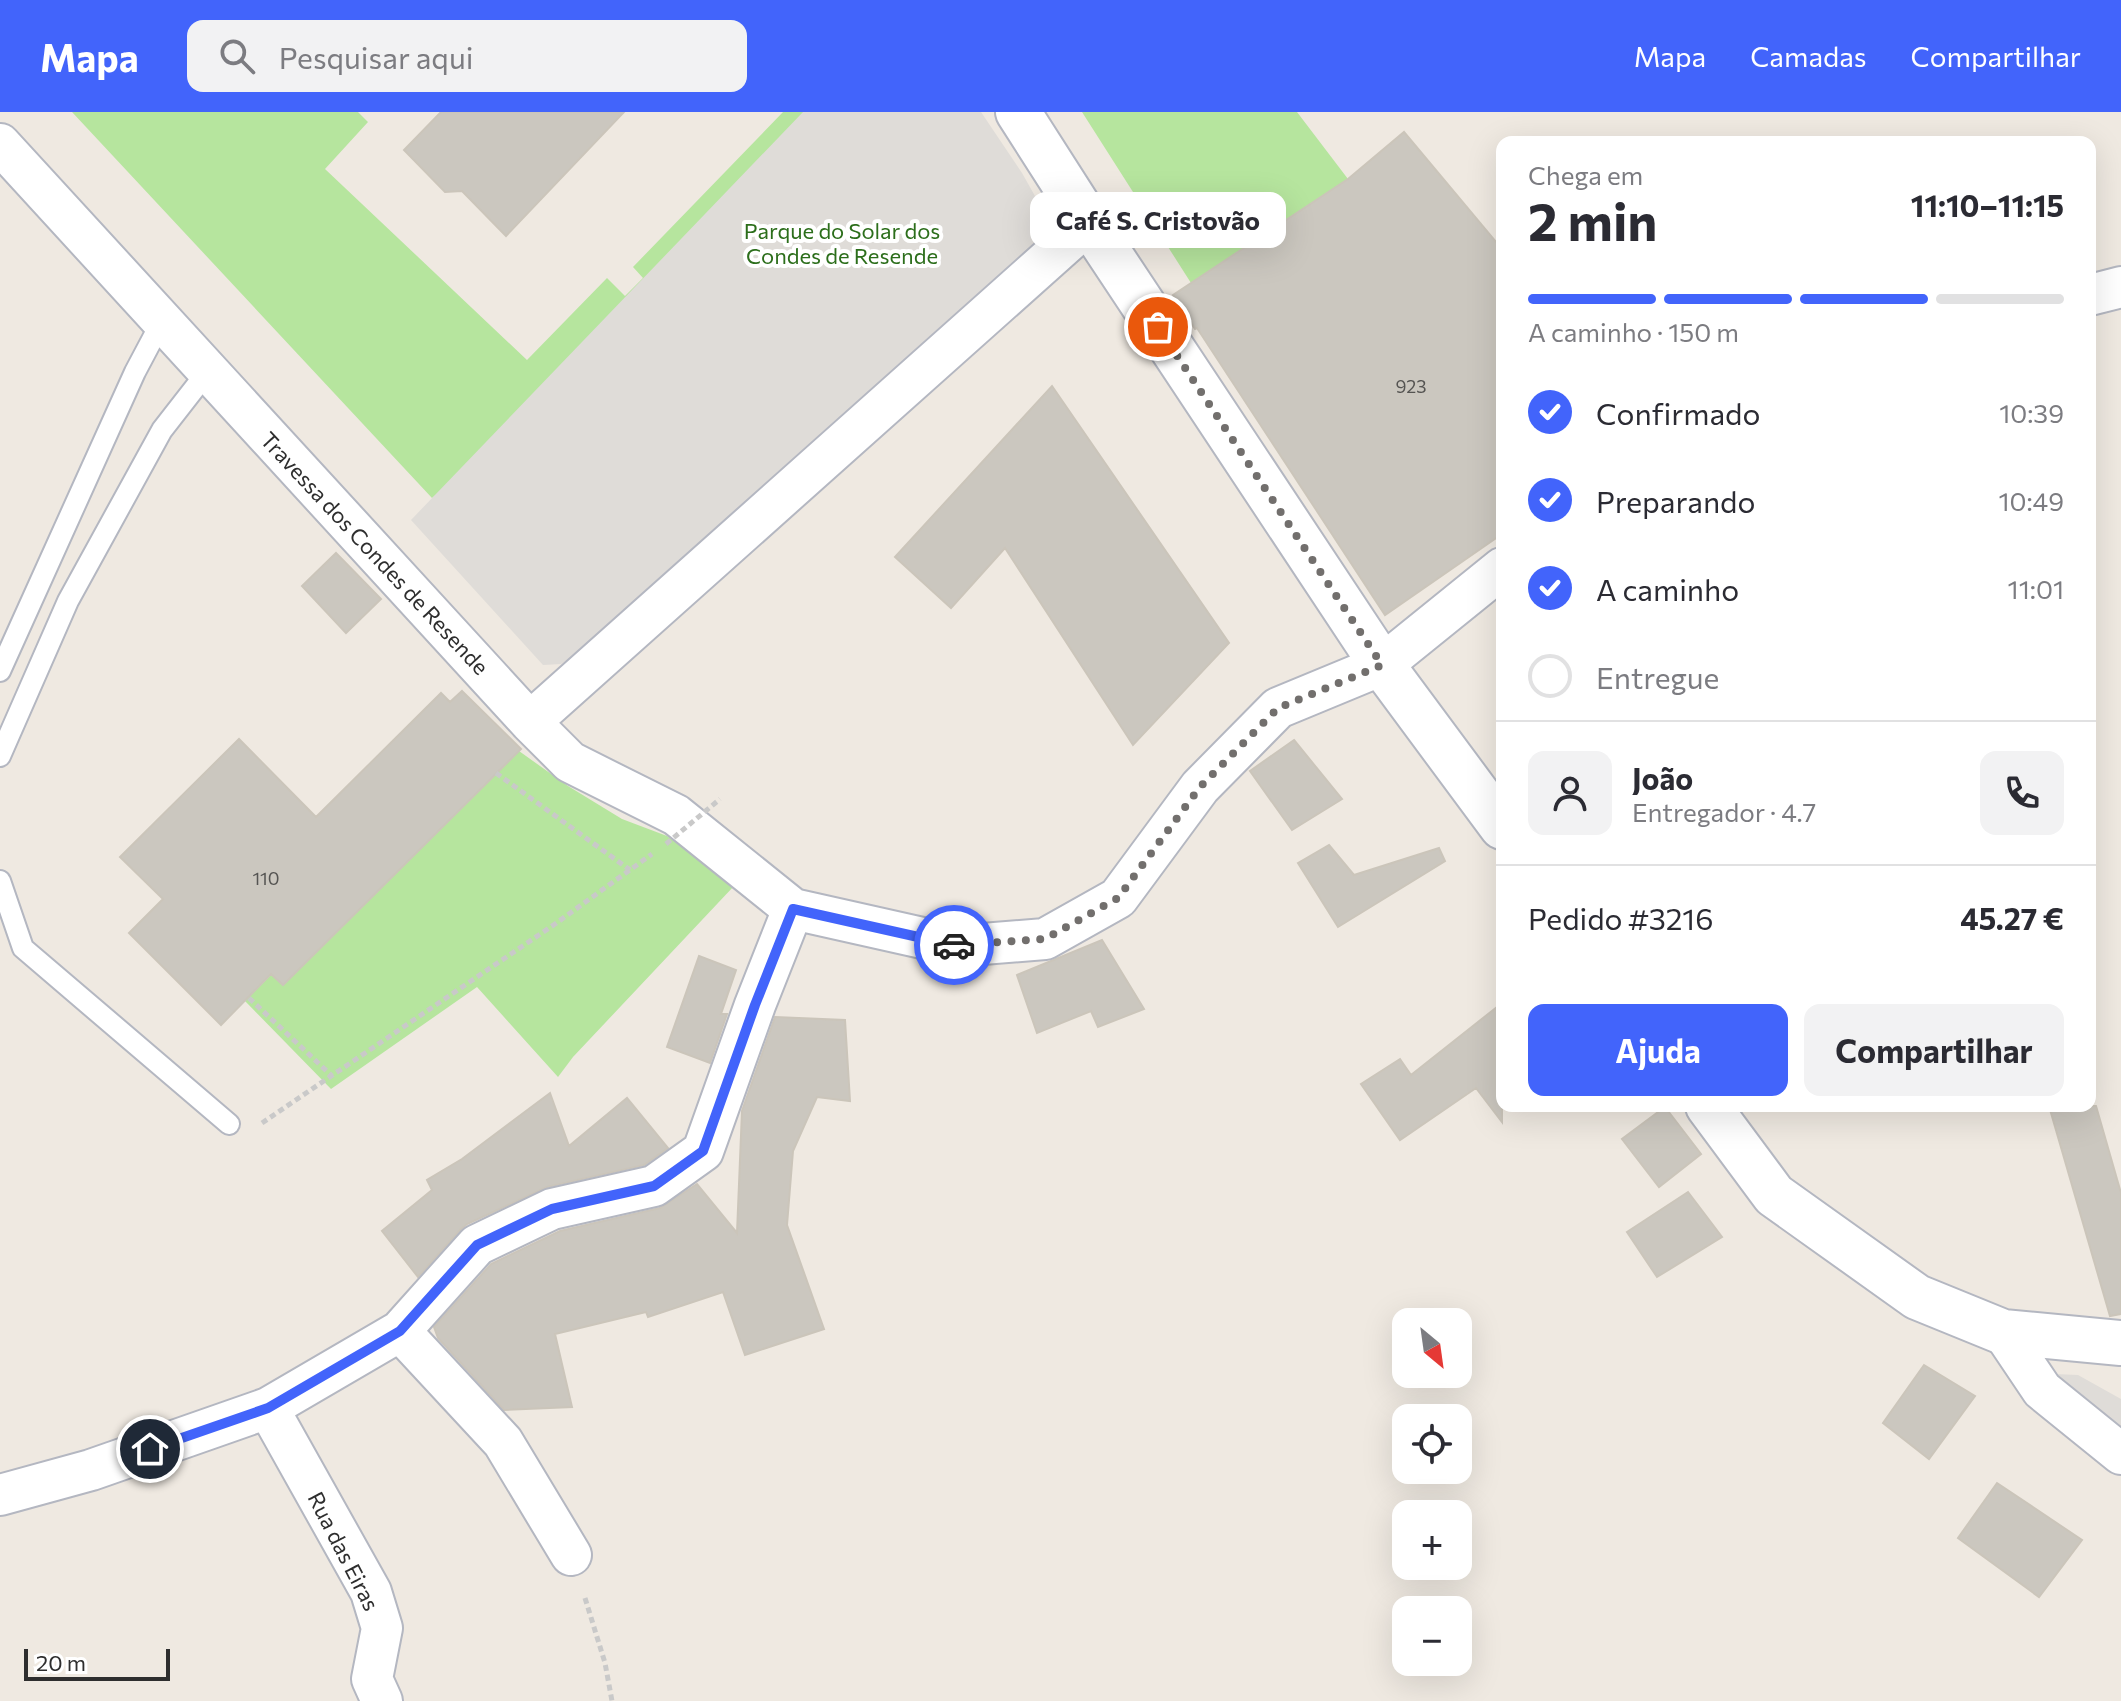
<!DOCTYPE html>
<html lang="pt">
<head>
<meta charset="utf-8">
<style>
	body { margin:0; font-family:Commissioner,sans-serif; background:#f2f2f3; color:#2b2b33; height:100vh; display:flex; flex-direction:column; font-size:30px; white-space:nowrap }
	* { box-sizing:border-box; margin:0 }
	p { font-size:26px; color:#7c7c81 }
	.icon { flex:none; width:44px; height:44px; fill:none; stroke:currentColor; stroke-width:2; stroke-linecap:round; stroke-linejoin:round }
	.map { position:relative; flex:1; overflow:hidden }
	.details { position:absolute; left:1496px; top:24px; width:600px; height:976px; display:flex; flex-direction:column; background:#fff; border-radius:16px; box-shadow:0 8px 32px #0002 }
	.details>* { flex:none }
	.needle { width:52px; rotate:151deg }
	.fabs { position:absolute; left:1392px; top:1196px; display:grid; gap:16px }
	.fabs a { display:grid; place-items:center; width:80px; height:80px; border-radius:16px; background:#fff; box-shadow:0 8px 32px #0002; font-size:40px }
	.scale { position:absolute; left:24px; bottom:20px; width:146px; box-sizing:border-box; padding-left:8px; border:4px solid #2e2e2e; border-top:0; font-size:22px; line-height:28px; white-space:nowrap; color:#2e2e2e; -webkit-text-stroke:6px #fff; paint-order:stroke }
	.pin { position:absolute; display:grid; place-items:center; width:68px; height:68px; color:#fff; margin:-34px; border:4px solid #fff; border-radius:50%; box-shadow:0 2px 8px #0007 }
	.courier { position:absolute; display:grid; place-items:center; width:80px; height:80px; margin:-40px; border:6px solid #4264fb; border-radius:50%; background:#fff; color:#222; box-shadow:0 2px 10px #0007 }
	.bubble { position:absolute; height:56px; border-radius:16px; background:#fff; box-shadow:0 8px 32px #0002; font-size:26px; font-weight:700; line-height:56px; text-align:center }
	.head em { font-style:normal; font-weight:700 }
	.head div { display:flex; flex-direction:column-reverse }
	.head { display:flex; align-items:center; justify-content:space-between; height:136px; padding:0 32px }
	h1 { font-size:52px; font-weight:700; line-height:60px }
	.bar { display:grid; grid-template-columns:repeat(4,1fr); gap:12px 8px; align-content:center; height:96px; padding:0 32px }
	.bar i { height:10px; border-radius:6px; background:#e1e1e2 }
	.bar .active { background:#4264fb }
	.bar p { grid-column:span 4 }
	.line { display:flex; align-items:center; gap:20px; padding:0 32px; border-top:2px solid #e1e1e2 }
	.line div { flex:1 }
	.round { display:grid; place-items:center; flex:none; width:84px; height:84px; border-radius:16px; background:#f2f2f3 }
	ol { padding:0 32px; list-style:none }
	li { display:flex; align-items:center; gap:24px; height:88px }
	li p { margin-inline-start:auto }
	li .icon { padding:8px; border-radius:50%; background:#4264fb; color:#fff; stroke-width:4 }
	li:last-child { color:#7c7c81 }
	li i { width:44px; height:44px; border:4px solid #e1e1e2; border-radius:50% }
	.action { display:flex; gap:16px; margin-top:auto; padding:16px 32px }
	.action a { flex:1; height:92px; border-radius:16px; background:#4264fb; color:#fff; font-size:32px; font-weight:700; line-height:92px; text-align:center }
	.action a+a { background:#f2f2f3; color:#2b2b33 }
	header { display:flex; align-items:center; gap:48px; box-sizing:border-box; height:112px; padding:0 40px; background:#4264fb; color:#fff }
	header strong { font-size:38px }
	nav { display:flex; gap:44px; margin-inline-start:auto; font-size:28px }
	.search { width:560px; height:72px; background:#f2f2f3; display:flex; align-items:center; gap:20px; box-sizing:border-box; padding:0 28px; border-radius:16px; color:#7c7c81; font-size:30px }
	.map>svg:first-child { display:block }
	.green { fill:#b6e59e }
	.plaza { fill:#dfdcd8 }
	.building { fill:#cbc7bf; stroke:#cbc5ba; stroke-width:2 }
	.lines { fill:none; stroke-linecap:round; stroke-linejoin:round }
	.lane-casing { stroke:#b4b7c1; stroke-width:24 }
	.street-casing { stroke:#b4b7c1; stroke-width:44 }
	.secondary-casing { stroke:#b4b7c1; stroke-width:48 }
	.path { stroke:#c9c9c9; stroke-width:5; stroke-dasharray:6 4; stroke-linecap:butt }
	.lane { stroke:#fff; stroke-width:20 }
	.street { stroke:#fff; stroke-width:40 }
	.secondary { stroke:#fff; stroke-width:44 }
	.path-bridge { stroke:#c9c9c9; stroke-width:5; stroke-dasharray:6 4; stroke-linecap:butt }
	.done { stroke:#726f6d; stroke-width:8; stroke-dasharray:0 14.4 }
	.route { stroke:#4264fb; stroke-width:10 }
	.labels { text-anchor:middle; dominant-baseline:central; stroke-width:8; stroke-linejoin:round; paint-order:stroke }
	.number-label { font-size:18px; fill:#555452 }
	.park-label { font-size:22px; fill:#2c6e1b; stroke:#fff }
	.street-label { font-size:22px; fill:#2e2e2e; stroke:#fff }
</style>
</head>
<body>
<header>
<strong>Mapa</strong>
<div class="search"><svg class="icon" aria-label="search" viewBox="0 0 24 24"><circle cx="10" cy="10" r="6"/><path d="M15 15l6 6"/></svg>Pesquisar aqui</div>
<nav><a>Mapa</a><a>Camadas</a><a>Compartilhar</a></nav>
</header>
<div class="map">
<svg width="2121" height="1589" viewBox="0 0 2121 1589">
	<rect width="100%" height="100%" fill="#efe9e1"/>
	<!-- green -->
	<path class="green" d="M72,0H358L368,10L325,57L527,248L607,166L625,184L643,166L633,155L783,0H880L432,386Z
		M1082,0H1297L1348,67L1191,171Z
		M519,639L568,674L622,707L667,724L734,774L573,945L558,965L477,875L331,977L245,889L272,862L283,873Z"/>
	<!-- plaza -->
	<path class="plaza" d="M803,0H981L1022,61L1035,84L1041,105L1038,121L1030,141L784,355L576,543L561,552L543,553L411,408Z
		M2031,1261L2078,1263L2121,1287V1342Z"/>
	<!-- building -->
	<path class="building" d="M441,0H624L506,124L462,79L445,80L404,38Z
		M1404,20L1502,137V422L1385,503L1197,216L1195,217L1173,183L1348,67Z
		M1052,274L1229,531L1133,633L1005,436L951,496L895,445Z
		M336,441L381,487L346,521L302,474Z
		M462,579L521,637L283,873L271,862L221,913L129,821L163,787L120,745L239,627L316,705L441,581L450,590Z
		M1294,628L1342,687L1292,718L1250,659Z
		M1329,733L1354,763L1439,736L1445,749L1338,815L1298,751Z
		M1102,828L1144,897L1098,915L1091,899L1037,921L1017,863Z
		M699,844L736,858L721,902H727L710,951L667,935Z
		M1502,891V1010L1476,976L1400,1028L1361,972L1400,947L1411,963Z
		M775,905L845,908L850,989L817,985L793,1039L787,1113L824,1217L745,1243L723,1180L648,1205L646,1200L555,1222L572,1295L504,1298L438,1226L434,1215L491,1152L560,1119L660,1096L697,1072L737,1121L742,999Z
		M550,981L569,1034L627,986L668,1036L644,1053L547,1075L467,1112L460,1118L418,1165L382,1119L432,1078L427,1068L462,1047Z
		M2049,994H2096L2121,1081V1202L2110,1204Z
		M1665,995L1701,1042L1659,1075L1622,1027Z
		M1688,1080L1722,1125L1657,1165L1627,1120Z
		M1924,1253L1975,1284L1929,1347L1883,1311Z
		M1997,1371L2082,1428L2039,1485L1958,1426Z"/>
	<g class="lines">
		<defs>
			<path id="lane" d="M0,559L135,260L162,209
				M0,644L68,489L162,318L208,259
				M0,769L23,836L229,1012"/>
			<path id="street" d="M0,32L530,610L570,650L676,703L793,797L958,834L1045,827L1118,786L1200,675L1278,596L1382,553L1502,456
				M2090,183L2121,175
				M530,610L1089,111
				M400,1219L503,1330L571,1443
				M2003,1220L2042,1278L2121,1342
				M268,1296L371,1480L382,1516L372,1567L382,1589
				M0,1383L91,1358L268,1296L400,1219L477,1133L552,1097L654,1074L703,1039L755,893L793,797"/>
			<path id="secondary" d="M1018,0L1089,111L1382,553L1502,715
				M1708,994L1774,1083L1917,1185L2003,1220L2121,1231"/>
		</defs>
		<!-- lane casing -->
		<use href="#lane" class="lane-casing"/>
		<!-- street casing -->
		<use href="#street" class="street-casing"/>
		<!-- secondary casing -->
		<use href="#secondary" class="secondary-casing"/>
		<!-- path -->
		<path class="path" d="M496,661L630,758
			M249,886L332,964
			M262,1011L555,812L652,742
			M585,1486L605,1551L612,1589"/>
		<!-- lane -->
		<use href="#lane" class="lane"/>
		<!-- street -->
		<use href="#street" class="street"/>
		<!-- secondary -->
		<use href="#secondary" class="secondary"/>
		<!-- path-bridge -->
		<path class="path-bridge" d="M666,732L720,687"/>
	</g>
	<g class="lines">
		<!-- done -->
		<path class="done" d="M954,833L1045,827L1118,786L1200,675L1278,596L1382,553L1158,215"/>
		<!-- route -->
		<path class="route" d="M150,1337L268,1296L400,1219L477,1133L552,1097L654,1074L703,1039L755,893L793,797L954,833"/>
	</g>
	<g class="labels">
		<!-- number labels -->
		<g class="number-label">
			<text x="1411" y="274">923</text>
			<text x="266" y="766">110</text>
		</g>
		<!-- park labels -->
		<g class="park-label">
			<text x="842" y="118">Parque do Solar dos<tspan x="842" dy="25">Condes de Resende</tspan></text>
		</g>
		<!-- street labels -->
		<g class="street-label">
			<text transform="translate(375 441) rotate(47)">Travessa dos Condes de Resende</text>
			<text transform="translate(344 1439) rotate(63)">Rua das Eiras</text>
		</g>
	</g>
</svg>
<div class="fabs">
<a><svg class="needle" viewBox="-14 -14 28 28"><path d="M0-13l5 13h-10z" fill="#e53935"/><path d="M0 13l5-13h-10z" fill="#7c7c81"/></svg></a>
<a><svg class="icon" aria-label="locate" viewBox="0 0 24 24"><circle cx="12" cy="12" r="6"/><path d="M12 2v4M12 18v4M2 12h4M18 12h4"/></svg></a>
<a>+</a>
<a>−</a>
</div>
<div class="scale">20 m</div>
<div class="pin" style="left:1158px;top:215px;background:#ea580c"><svg class="icon" aria-label="bag" viewBox="0 0 24 24"><path d="M5 8h14l-1 12H6zM9 8a3 3 0 0 1 6 0"/></svg></div>
<div class="pin" style="left:150px;top:1337px;background:#1f2937"><svg class="icon" aria-label="home" viewBox="0 0 24 24"><path d="M3 11l9-7 9 7M6 9v11h12V9"/></svg></div>
<div class="courier" style="left:954px;top:833px"><svg class="icon" aria-label="car" viewBox="0 0 24 24"><path d="M5 17H2v-5l4-1 3-4h7l3 4 3 1v5h-3M9 17h6M6 11h13"/><circle cx="7" cy="17" r="2"/><circle cx="17" cy="17" r="2"/></svg></div>
<div class="bubble" style="left:1030px;top:80px;width:256px">Café S. Cristovão</div>
<section class="details">
<div class="head"><div><h1>2 min</h1><p>Chega em</p></div><em>11:10–11:15</em></div>
<div class="bar"><i class="active"></i><i class="active"></i><i class="active"></i><i></i><p>A caminho · 150 m</p></div>
<ol>
<li><svg class="icon" aria-label="check" viewBox="0 0 24 24"><path d="M5 12l5 5 9-10"/></svg>Confirmado<p>10:39</p></li>
<li><svg class="icon" aria-label="check" viewBox="0 0 24 24"><path d="M5 12l5 5 9-10"/></svg>Preparando<p>10:49</p></li>
<li><svg class="icon" aria-label="check" viewBox="0 0 24 24"><path d="M5 12l5 5 9-10"/></svg>A caminho<p>11:01</p></li>
<li><i></i>Entregue</li>
</ol>
<div class="line" style="height:144px"><a class="round"><svg class="icon" aria-label="person" viewBox="0 0 24 24"><circle cx="12" cy="8" r="4"/><path d="M4 21q1-7 8-7t8 7"/></svg></a><div><b>João</b><p>Entregador · 4.7</p></div><a class="round"><svg class="icon" aria-label="phone" viewBox="0 0 24 24"><path d="M5 4h4l2 5-3 2q2 4 5 5l2-3 5 2v4C11 20 4 13 5 4z"/></svg></a></div>
<div class="line" style="height:104px"><div>Pedido #3216</div><b>45.27 €</b></div>
<div class="action"><a>Ajuda</a><a>Compartilhar</a></div>
</section>
</div>
</body>
</html>
